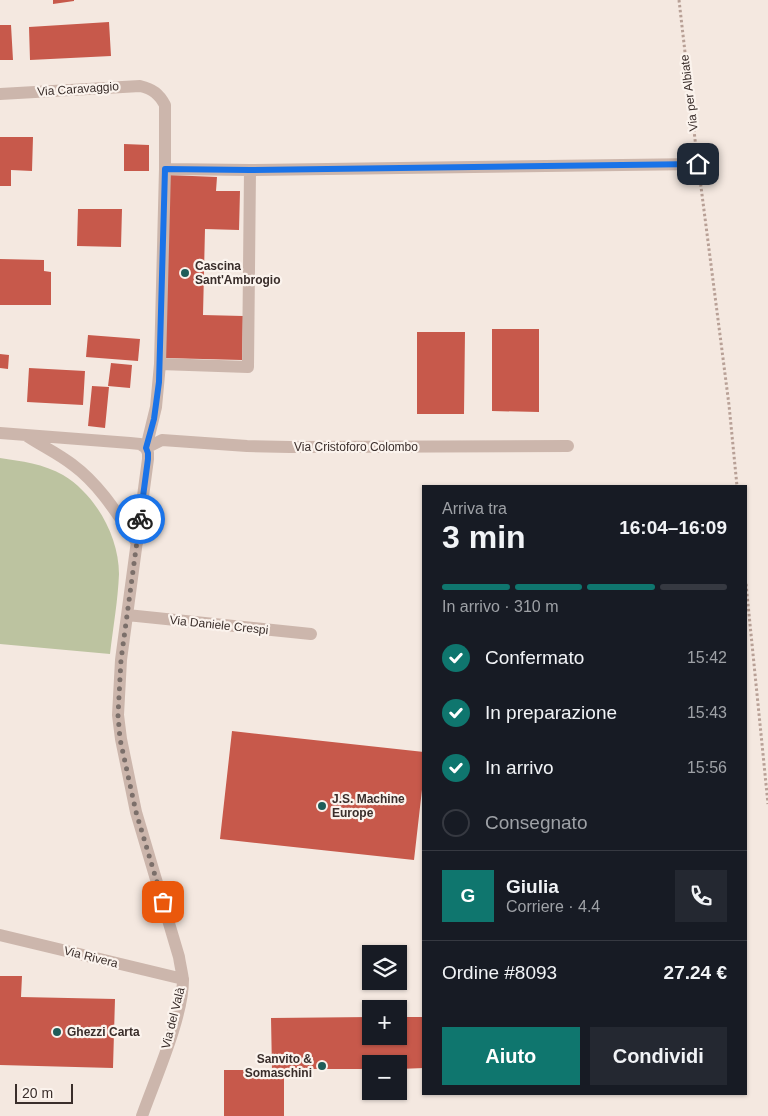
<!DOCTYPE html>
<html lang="it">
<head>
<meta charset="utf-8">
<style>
	body { margin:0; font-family:Arial,sans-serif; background:#242831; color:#f1f3f6; height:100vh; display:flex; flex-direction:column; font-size:19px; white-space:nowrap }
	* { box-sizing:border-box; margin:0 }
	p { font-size:16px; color:#9ea1a6 }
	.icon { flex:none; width:28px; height:28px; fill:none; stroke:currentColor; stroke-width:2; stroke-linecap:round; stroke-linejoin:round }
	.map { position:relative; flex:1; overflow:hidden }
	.drawer { position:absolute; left:422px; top:485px; width:325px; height:610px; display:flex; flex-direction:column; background:#171b24; border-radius:0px; box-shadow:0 1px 4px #0004 }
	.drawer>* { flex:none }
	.controls { position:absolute; left:362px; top:945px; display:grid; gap:10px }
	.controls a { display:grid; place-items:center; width:45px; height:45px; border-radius:0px; background:#171b24; box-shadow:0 1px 4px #0004; font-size:25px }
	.scale { position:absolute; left:15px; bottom:12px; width:58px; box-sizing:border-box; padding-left:5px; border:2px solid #3a2e2b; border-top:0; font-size:14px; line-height:18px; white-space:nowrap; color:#3a2e2b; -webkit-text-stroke:4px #fbf3ed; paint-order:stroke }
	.pin { position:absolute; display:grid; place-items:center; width:42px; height:42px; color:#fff; margin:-21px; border-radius:10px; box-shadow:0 2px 8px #0006 }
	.courier { position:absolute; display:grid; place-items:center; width:50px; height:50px; margin:-25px; border:4px solid #1a73e8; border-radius:50%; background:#fff; color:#222; box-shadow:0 1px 6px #0007 }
	.summary em { font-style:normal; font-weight:600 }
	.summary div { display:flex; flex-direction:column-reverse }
	.summary { display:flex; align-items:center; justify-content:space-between; height:85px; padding:0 20px }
	h1 { font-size:32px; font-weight:600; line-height:38px }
	.bar { display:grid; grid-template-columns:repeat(4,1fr); gap:8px 5px; align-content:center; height:60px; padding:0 20px }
	.bar i { height:6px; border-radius:4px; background:#363941 }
	.bar .active { background:#0f766e }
	.bar p { grid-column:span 4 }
	.line { display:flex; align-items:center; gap:12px; padding:0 20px; border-top:1px solid #363941 }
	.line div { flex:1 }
	.round { display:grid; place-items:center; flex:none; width:52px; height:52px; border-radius:0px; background:#242831 }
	ol { padding:0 20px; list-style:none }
	li { display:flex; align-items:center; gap:15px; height:55px }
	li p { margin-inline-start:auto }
	li .icon { padding:5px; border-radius:50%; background:#0f766e; color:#fff; stroke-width:4 }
	li:last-child { color:#9ea1a6 }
	li i { width:28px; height:28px; border:2px solid #363941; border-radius:50% }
	.action { display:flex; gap:10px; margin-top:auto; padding:10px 20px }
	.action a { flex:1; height:58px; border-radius:0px; background:#0f766e; color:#fff; font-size:20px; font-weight:600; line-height:58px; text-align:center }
	.action a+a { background:#242831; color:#f1f3f6 }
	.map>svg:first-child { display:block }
	.green { fill:#bcc3a0 }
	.building { fill:#c7594b }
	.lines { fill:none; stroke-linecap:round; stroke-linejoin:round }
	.path { stroke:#b8a096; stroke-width:3; stroke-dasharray:2.5 2.5; stroke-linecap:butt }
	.minor { stroke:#ccb6ac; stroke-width:12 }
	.done { stroke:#7b6f6a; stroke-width:5; stroke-dasharray:0 9 }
	.route { stroke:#1a73e8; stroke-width:6 }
	.poi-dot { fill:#1f5d59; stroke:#fbf3ed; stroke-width:2 }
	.labels { text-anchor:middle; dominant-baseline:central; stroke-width:4.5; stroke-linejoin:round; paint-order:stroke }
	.street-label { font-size:12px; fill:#3a2e2b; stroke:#fbf3ed }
	.poi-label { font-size:12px; font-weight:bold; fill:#3a2e2b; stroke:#fbf3ed; text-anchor:start }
</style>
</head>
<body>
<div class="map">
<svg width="768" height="1116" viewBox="0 0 768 1116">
	<rect width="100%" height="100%" fill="#f4e8e0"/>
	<!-- green -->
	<path class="green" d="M0,458C21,461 44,464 63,475C95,494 119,536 119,574C118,600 113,628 110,654L0,644Z"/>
	<!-- building -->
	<path class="building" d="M53,0H74V1L53,4Z
		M109,22L111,56L30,60L29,27Z
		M0,25H11L13,60H0Z
		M0,137H33L32,171L11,170V186H0Z
		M124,144L149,145V171H124Z
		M168,175L217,177L216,191H240L239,230L205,229L203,315L243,316L242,360L164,358Z
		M78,209H122L121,247L77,246Z
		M0,259L44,260V271L51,272V305H0Z
		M492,329H539V412L492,411Z
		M417,332H465L464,414H417Z
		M88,335L140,339L138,361L86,357Z
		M0,354L9,355L8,369L0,368Z
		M111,363L132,365L130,388L108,386Z
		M29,368L85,371L83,405L27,402Z
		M92,386L109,387L105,428L88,426Z
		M232,731L424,752V772L414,860L220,839Z
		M0,976H22L21,997L115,999L113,1068L0,1065Z
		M371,1017V1036H399V1017H424V1068L399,1069V1064H371V1069H284V1116H224V1070H272L271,1018Z"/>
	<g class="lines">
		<!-- path -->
		<path class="path" d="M679,0L696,148
			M700,179L729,405L737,486
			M746,584L768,804"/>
		<!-- minor -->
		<path class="minor" d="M0,94L140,86C153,89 159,94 165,105V169L160,364L156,407L146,448L148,453V459L121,660L118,715L121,739L136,812L179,957C180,964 182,972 183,980C183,1017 155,1079 142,1116
			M165,169L250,170L698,164
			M160,364L248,367L250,170
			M0,433L130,443L140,444L146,448
			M27,436C42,446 59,454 73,465C100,485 118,515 137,543
			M146,448L162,440L247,446L290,447L568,446
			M127,615L311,634
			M0,935L183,979"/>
	</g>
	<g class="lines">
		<!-- done -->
		<path class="done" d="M140,519L121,660L118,715L120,739L136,812L163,902"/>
		<!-- route -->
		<path class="route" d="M140,519L148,459V453L146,448L154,419L159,382L165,169L250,170L698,164"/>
	</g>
	<!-- markers -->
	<g class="poi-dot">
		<circle cx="185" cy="273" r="5"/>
		<circle cx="322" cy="806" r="5"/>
		<circle cx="57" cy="1032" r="5"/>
		<circle cx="322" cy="1066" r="5"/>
	</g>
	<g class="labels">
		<!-- street labels -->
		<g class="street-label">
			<text transform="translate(78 89) rotate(-4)">Via Caravaggio</text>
			<text transform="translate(689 93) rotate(-97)">Via per Albiate</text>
			<text x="356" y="447">Via Cristoforo Colombo</text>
			<text transform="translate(219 625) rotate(6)">Via Daniele Crespi</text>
			<text transform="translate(91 957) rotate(14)">Via Rivera</text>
			<text transform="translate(173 1018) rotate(-76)">Via del Valà</text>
		</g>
		<!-- poi labels -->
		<g class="poi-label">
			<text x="195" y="266">Cascina<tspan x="195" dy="14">Sant'Ambrogio</tspan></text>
			<text x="332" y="799">J.S. Machine<tspan x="332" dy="14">Europe</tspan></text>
			<text x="67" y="1032">Ghezzi Carta</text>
			<text x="312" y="1059" text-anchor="end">Sanvito &amp;<tspan x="312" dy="14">Somaschini</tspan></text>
		</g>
	</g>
</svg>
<div class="controls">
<a><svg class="icon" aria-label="layers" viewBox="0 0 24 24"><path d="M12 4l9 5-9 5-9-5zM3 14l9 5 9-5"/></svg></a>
<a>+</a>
<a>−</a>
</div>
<div class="scale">20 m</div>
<div class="pin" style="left:163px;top:902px;background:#ea580c"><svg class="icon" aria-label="bag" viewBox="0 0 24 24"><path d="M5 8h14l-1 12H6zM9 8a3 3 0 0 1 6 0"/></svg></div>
<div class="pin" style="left:698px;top:164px;background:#1f2937"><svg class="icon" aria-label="home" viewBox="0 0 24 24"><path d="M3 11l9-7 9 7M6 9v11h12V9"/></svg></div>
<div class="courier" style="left:140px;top:519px"><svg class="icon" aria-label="bike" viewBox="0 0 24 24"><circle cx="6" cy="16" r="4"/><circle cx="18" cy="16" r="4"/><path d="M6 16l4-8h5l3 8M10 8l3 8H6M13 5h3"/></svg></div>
<section class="drawer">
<div class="summary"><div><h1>3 min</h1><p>Arriva tra</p></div><em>16:04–16:09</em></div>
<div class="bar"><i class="active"></i><i class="active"></i><i class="active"></i><i></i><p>In arrivo · 310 m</p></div>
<ol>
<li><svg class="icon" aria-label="check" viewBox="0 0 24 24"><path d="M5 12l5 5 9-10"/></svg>Confermato<p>15:42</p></li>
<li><svg class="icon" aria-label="check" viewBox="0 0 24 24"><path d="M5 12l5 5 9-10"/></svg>In preparazione<p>15:43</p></li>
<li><svg class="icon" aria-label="check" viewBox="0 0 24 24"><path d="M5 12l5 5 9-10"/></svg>In arrivo<p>15:56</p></li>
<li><i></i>Consegnato</li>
</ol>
<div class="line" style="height:90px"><b class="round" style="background:#0f766e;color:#fff">G</b><div><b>Giulia</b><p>Corriere · 4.4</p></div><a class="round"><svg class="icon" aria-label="phone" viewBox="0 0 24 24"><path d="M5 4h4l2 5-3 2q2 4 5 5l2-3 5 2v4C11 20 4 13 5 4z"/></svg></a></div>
<div class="line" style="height:65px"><div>Ordine #8093</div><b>27.24 €</b></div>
<div class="action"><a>Aiuto</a><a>Condividi</a></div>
</section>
</div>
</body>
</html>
